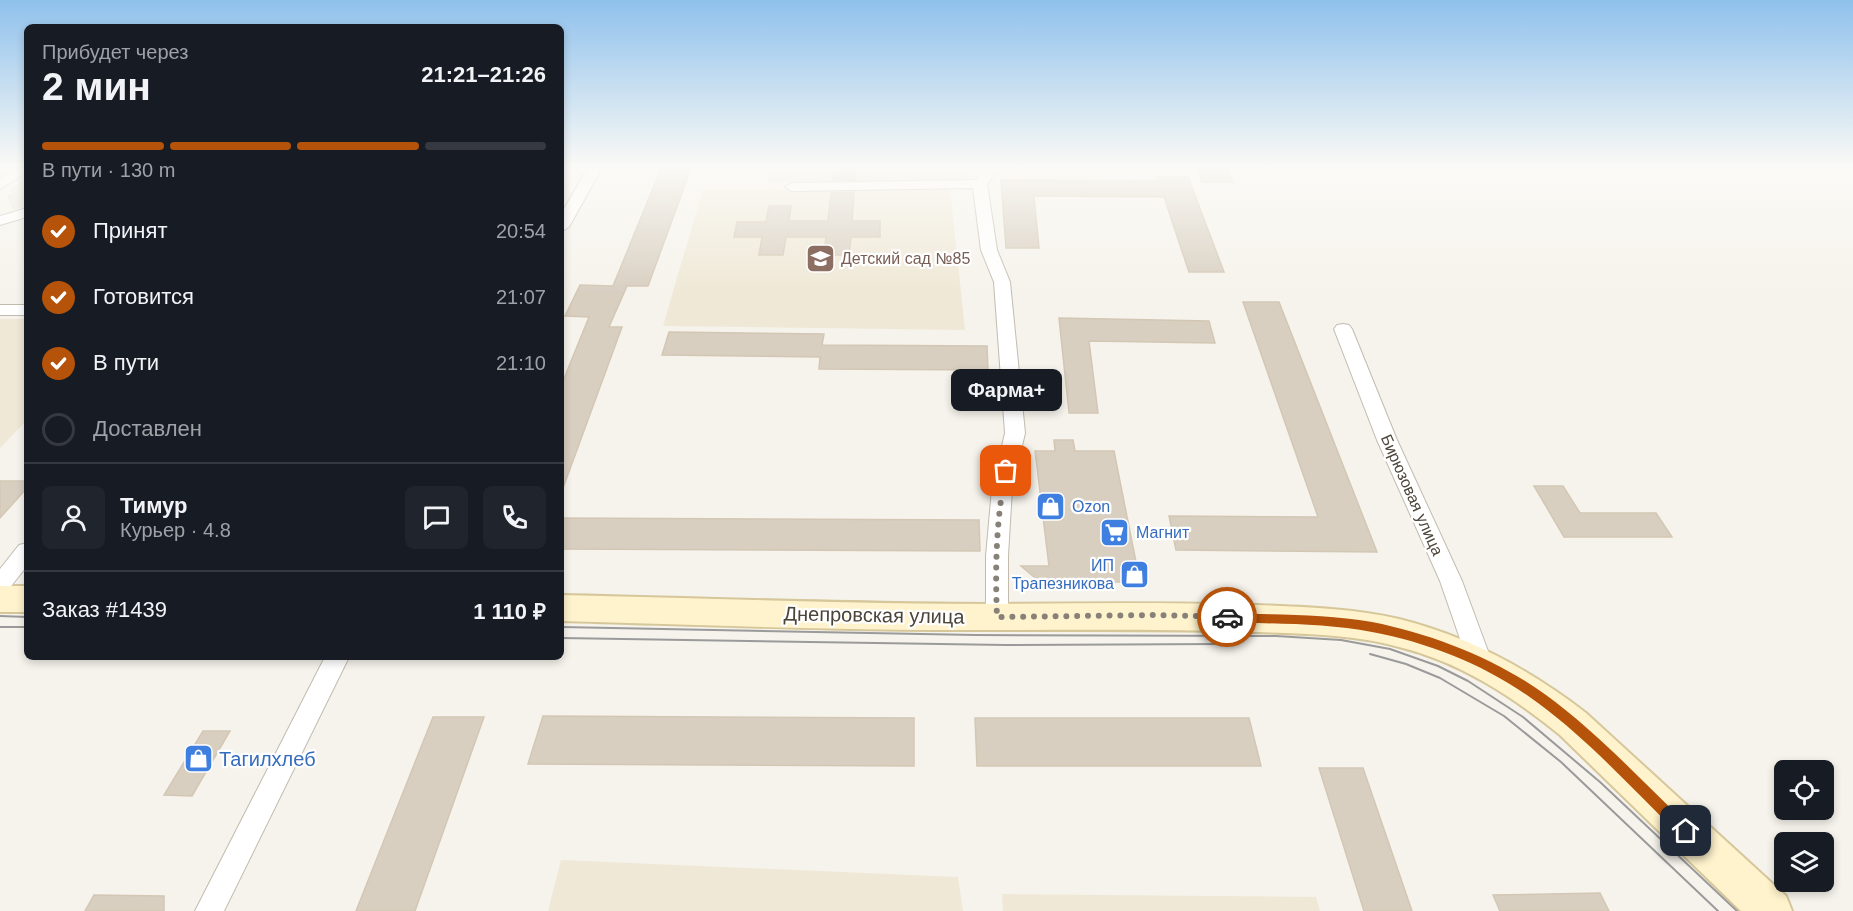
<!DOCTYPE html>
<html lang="ru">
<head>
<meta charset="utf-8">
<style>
	body { margin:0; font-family:Helvetica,sans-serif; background:#20242c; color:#f1f3f6; height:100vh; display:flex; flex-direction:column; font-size:22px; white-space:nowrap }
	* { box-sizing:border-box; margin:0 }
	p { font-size:20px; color:#9ea1a6 }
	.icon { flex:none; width:33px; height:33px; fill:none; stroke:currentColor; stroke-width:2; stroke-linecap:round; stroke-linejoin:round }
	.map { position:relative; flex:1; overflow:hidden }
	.details { position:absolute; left:24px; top:24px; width:540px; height:636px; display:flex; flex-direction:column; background:#171b24; border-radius:9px; box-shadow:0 3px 9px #0003 }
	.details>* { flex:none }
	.buttons { position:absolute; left:1774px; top:760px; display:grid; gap:12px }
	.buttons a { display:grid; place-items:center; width:60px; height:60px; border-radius:9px; background:#171b24; box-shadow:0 3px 9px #0003; font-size:30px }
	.pin { position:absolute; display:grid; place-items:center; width:51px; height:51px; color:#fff; margin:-26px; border-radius:12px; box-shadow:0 3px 9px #0006 }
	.courier { position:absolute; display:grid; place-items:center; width:60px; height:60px; margin:-30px; border:4px solid #b45309; border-radius:50%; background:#fff; color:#222; box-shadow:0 2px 8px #0007 }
	.bubble { position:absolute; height:42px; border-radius:9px; background:#171b24; box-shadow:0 3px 9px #0003; font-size:20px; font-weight:600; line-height:42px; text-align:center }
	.head em { font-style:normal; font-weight:600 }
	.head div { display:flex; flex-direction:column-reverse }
	.head { display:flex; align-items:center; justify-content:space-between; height:102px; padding:0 18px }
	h1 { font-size:39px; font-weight:600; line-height:45px }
	.bar { display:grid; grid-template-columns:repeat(4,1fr); gap:9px 6px; align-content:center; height:72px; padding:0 18px }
	.bar i { height:8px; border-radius:4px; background:#363941 }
	.bar .selected { background:#b45309 }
	.bar p { grid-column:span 4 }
	.line { display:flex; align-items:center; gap:15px; padding:0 18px; border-top:2px solid #363941 }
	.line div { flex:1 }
	.round { display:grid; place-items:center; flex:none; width:63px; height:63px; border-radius:9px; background:#20242c }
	ol { padding:0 18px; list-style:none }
	li { display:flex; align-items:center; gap:18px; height:66px }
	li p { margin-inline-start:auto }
	li .icon { padding:6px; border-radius:50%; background:#b45309; color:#fff; stroke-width:4 }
	li:last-child { color:#9ea1a6 }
	li i { width:33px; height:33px; border:3px solid #363941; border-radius:50% }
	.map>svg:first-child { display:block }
	.residential { fill:#eae5da }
	.education { fill:#efe8d6 }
	.building { fill:#d8cfc1; stroke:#d3c7b4; stroke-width:1.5 }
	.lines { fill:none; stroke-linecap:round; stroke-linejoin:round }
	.street-casing { stroke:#c2bbae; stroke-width:2 }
	.secondary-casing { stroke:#d6c79b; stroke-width:4 }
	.street { fill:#fff; fill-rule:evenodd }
	.secondary { fill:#fff3cd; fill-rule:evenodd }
	.tram { stroke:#9a9a9a; stroke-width:2 }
	.route { fill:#b45309 }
	.done { stroke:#878178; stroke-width:6; stroke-dasharray:0 10.8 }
	.labels { text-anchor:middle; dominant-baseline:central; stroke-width:4.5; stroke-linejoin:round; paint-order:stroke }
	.education-label { font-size:16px; fill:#785e54; stroke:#fff; text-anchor:start }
	.street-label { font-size:16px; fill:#4b4439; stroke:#fff }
	.shop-label { font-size:16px; fill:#366cbe; stroke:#fff; text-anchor:start }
	.near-street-label { font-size:20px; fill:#4b4439; stroke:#fff }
	.near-shop-label { font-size:20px; fill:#366cbe; stroke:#fff; text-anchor:start }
</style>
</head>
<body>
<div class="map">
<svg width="1853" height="911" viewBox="0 0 1853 911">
	<rect width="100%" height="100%" fill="#f6f3ec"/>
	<!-- residential -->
	<path class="residential" d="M767,166H971V181L768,182Z
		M27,178V206L13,210L7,195L13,193L10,190Z"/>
	<!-- education -->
	<path class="education" d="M950,188L965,330L663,326L703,189Z
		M0,319H27V420L0,448Z
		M561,860L958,877L963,911H548Z
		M1002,894L1316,897L1320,911H1003Z"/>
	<!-- building -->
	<path class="building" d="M662,166H692L648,286H627L609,327H622L563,488H561V386L589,317L565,316L580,285L613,286Z
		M1196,166H1226L1233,182H1202Z
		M834,171H856L855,180H833Z
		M1157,177H1188L1224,272H1189L1164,197L1034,196L1039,248H1006L1001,180L1158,181Z
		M854,192L852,221H880V237H851L849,255H824L826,237H786L783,255H759L762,237H734L737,222H766L769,206H791L789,221H828L831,193Z
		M1243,302H1279L1377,552L1176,550L1169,516L1318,517Z
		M1059,318L1209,321L1215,343L1089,341L1098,413H1069Z
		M669,332L824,334L822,345L987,346L988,370L819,369L820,357L662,355Z
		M1054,440H1073L1075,451H1114L1137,567H1142L1145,582H1040L1021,566H1049L1035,451H1055Z
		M0,481H27V488L0,518Z
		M1534,486H1563L1580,513H1656L1672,537H1564Z
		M561,518L979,520L980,551L561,549Z
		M543,716L914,718V766L528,764Z
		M433,717H484L415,911H356Z
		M975,718H1249L1261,766H977Z
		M203,731H230L192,796L164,795Z
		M1319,768H1363L1412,911H1364Z
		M1600,893L1609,911H1500L1493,895Z
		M94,895L164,896V911H85Z"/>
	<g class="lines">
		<defs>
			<path id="street" d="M18,166H27V172L0,189V178Z
				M589,166H603L569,227L561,232V214Z
				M987,166H1001L987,184L997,250L1010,282L1025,433L1012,489L1008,556V617L1005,623L997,626L989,623L986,617V556L992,489L1005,433L994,282L981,250L973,188L792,191L785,187L792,183L976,180Z
				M27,208V217L0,225V216Z
				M0,305H27V315H0Z
				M1343,324L1349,325L1352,329L1397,440L1462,581L1492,662L1488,669L1480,672L1472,669L1468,662L1440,581L1377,440L1334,329L1337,325Z
				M27,543V566L8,590L0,593V569L19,545Z
				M325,657H349L224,911H195Z"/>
			<path id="secondary" d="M0,586H27V612H0Z
				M561,595C707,598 853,604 999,604C1085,603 1171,602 1257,605C1304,607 1352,608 1399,619C1468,636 1529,669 1586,713L1786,896L1792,911H1741L1560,735C1512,696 1460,662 1399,647C1353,634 1304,634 1256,632C1170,629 1084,630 999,630C853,631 707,625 561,621Z"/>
		</defs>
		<!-- street casing -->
		<use href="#street" class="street-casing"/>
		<!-- secondary casing -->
		<use href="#secondary" class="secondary-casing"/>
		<!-- street -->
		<use href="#street" class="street"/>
		<!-- secondary -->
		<use href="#secondary" class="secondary"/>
		<!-- tram -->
		<path class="tram" d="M0,616L27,617
			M0,627H27
			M561,627L975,635L1276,636L1341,640L1390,649L1438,666L1468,681L1523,717L1600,782L1737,911
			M561,638L1005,645L1218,644
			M1370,654L1406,664L1440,678L1504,716L1561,762L1718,911"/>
	</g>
	<!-- sky -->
	<linearGradient id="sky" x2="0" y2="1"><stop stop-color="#8fc1ec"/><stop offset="0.57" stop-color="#fbfaf6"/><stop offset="1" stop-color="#fbfaf6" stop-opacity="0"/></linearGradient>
	<rect width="1853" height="293" fill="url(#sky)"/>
	<!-- route -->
	<path class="route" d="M1227,613C1275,615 1324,614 1372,622C1433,634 1496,659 1546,695C1598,733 1644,783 1690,827L1692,831L1690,836L1686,838L1681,836C1634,791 1590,741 1538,703C1490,667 1431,643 1372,632C1325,623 1275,624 1227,622L1221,617Z"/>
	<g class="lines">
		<!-- done -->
		<path class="done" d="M1006,471C996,518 995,569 997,617L1158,615L1227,617"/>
	</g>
	<!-- icons -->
	<defs>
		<symbol id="school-square" viewBox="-11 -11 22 22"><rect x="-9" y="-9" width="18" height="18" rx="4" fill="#8d6e63" stroke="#fff"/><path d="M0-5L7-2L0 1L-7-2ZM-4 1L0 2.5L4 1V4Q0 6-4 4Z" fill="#fff"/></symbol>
		<symbol id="shop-square" viewBox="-11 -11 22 22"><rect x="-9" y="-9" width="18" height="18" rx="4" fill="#3f7fe0" stroke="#fff"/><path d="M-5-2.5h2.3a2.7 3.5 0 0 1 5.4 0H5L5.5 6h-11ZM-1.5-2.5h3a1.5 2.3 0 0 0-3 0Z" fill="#fff"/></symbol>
		<symbol id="supermarket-square" viewBox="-11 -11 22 22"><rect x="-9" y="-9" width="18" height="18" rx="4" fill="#3f7fe0" stroke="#fff"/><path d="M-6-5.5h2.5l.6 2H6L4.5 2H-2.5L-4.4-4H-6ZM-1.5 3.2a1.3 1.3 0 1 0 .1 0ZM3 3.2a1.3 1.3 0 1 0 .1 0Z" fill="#fff"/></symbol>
	</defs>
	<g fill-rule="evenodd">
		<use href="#school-square" x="804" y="242" width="33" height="33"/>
		<use href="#shop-square" x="1034" y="490" width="33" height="33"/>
		<use href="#supermarket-square" x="1098" y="516" width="33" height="33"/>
		<use href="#shop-square" x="1118" y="558" width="33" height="33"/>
		<use href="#shop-square" x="182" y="742" width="33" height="33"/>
	</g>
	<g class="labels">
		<!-- education labels -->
		<g class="education-label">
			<text x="841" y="258">Детский сад №85</text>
		</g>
		<!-- street labels -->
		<g class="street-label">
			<text transform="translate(1412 495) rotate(66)">Бирюзовая улица</text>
		</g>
		<!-- shop labels -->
		<g class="shop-label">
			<text x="1072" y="506">Ozon</text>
			<text x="1136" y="532">Магнит</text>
			<text x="1114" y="565" text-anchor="end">ИП<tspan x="1114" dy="18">Трапезникова</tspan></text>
		</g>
		<!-- near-street labels -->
		<g class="near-street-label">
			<text transform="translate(874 615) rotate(1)">Днепровская улица</text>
		</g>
		<!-- near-shop labels -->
		<g class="near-shop-label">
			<text x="219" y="759">Тагилхлеб</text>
		</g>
	</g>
</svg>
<div class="buttons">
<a><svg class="icon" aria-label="locate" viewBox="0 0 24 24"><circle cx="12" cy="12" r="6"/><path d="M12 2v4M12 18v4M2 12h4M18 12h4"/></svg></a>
<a><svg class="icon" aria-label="layers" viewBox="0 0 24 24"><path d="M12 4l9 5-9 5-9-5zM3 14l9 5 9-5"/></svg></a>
</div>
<div class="pin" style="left:1006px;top:471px;background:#ea580c"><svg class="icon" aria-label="bag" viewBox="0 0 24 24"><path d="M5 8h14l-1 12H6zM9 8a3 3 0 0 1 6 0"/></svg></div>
<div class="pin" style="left:1686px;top:831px;background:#1f2937"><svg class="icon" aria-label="home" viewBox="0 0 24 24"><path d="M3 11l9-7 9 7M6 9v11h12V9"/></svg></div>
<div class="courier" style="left:1227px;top:617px"><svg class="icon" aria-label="car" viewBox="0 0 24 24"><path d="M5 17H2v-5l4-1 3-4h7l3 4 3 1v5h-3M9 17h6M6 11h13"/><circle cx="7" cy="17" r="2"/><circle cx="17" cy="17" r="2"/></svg></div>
<div class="bubble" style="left:951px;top:369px;width:111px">Фарма+</div>
<section class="details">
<div class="head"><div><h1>2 мин</h1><p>Прибудет через</p></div><em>21:21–21:26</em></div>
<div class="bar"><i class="selected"></i><i class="selected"></i><i class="selected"></i><i></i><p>В пути · 130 m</p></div>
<ol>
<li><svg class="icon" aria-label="check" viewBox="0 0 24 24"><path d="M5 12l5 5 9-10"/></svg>Принят<p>20:54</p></li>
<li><svg class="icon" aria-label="check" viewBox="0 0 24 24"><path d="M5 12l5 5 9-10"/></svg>Готовится<p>21:07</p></li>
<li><svg class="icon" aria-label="check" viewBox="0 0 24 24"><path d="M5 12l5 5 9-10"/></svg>В пути<p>21:10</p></li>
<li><i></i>Доставлен</li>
</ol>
<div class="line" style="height:108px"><a class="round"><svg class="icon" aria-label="person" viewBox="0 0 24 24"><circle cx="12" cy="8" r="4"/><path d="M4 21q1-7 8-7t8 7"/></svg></a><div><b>Тимур</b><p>Курьер · 4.8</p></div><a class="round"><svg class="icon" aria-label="chat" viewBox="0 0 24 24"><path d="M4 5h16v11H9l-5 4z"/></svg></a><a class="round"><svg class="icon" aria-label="phone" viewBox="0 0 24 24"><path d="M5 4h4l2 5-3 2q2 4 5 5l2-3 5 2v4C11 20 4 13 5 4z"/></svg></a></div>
<div class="line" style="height:78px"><div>Заказ #1439</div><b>1 110 ₽</b></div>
</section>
</div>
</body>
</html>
